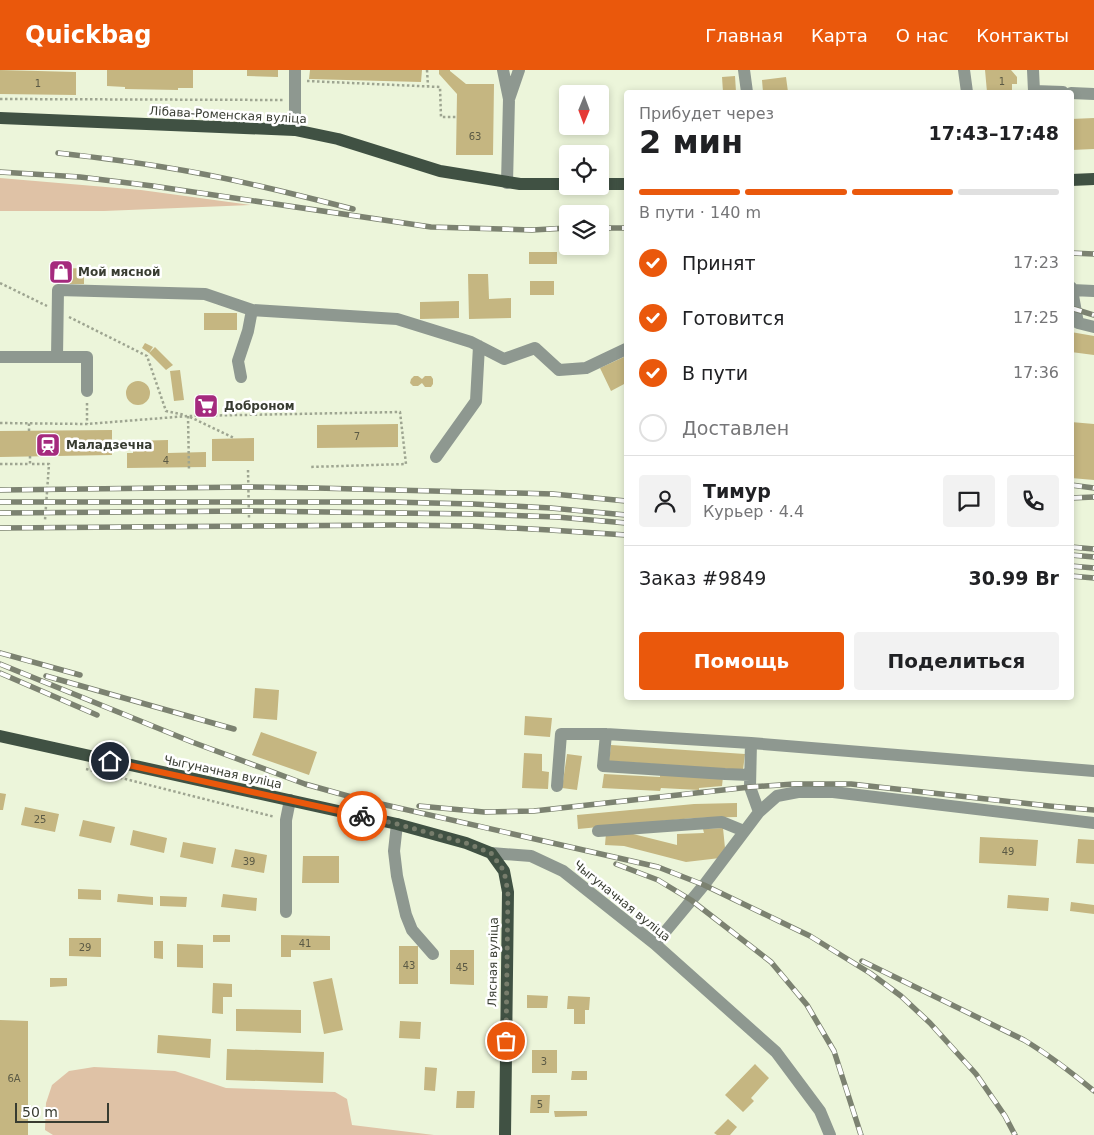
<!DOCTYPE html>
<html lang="ru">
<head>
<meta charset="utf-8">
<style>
	body { margin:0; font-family:"DejaVu Sans",sans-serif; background:#f2f2f2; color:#202124; height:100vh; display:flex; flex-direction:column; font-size:19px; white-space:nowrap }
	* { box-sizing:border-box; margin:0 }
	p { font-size:16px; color:#757577 }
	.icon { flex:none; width:28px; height:28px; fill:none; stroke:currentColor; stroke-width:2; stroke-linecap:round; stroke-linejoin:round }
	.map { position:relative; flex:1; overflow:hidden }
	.drawer { position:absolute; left:624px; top:20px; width:450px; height:610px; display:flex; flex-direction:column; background:#fff; border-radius:5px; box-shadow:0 2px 8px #0003 }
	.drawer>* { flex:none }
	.needle { width:32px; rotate:181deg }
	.buttons { position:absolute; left:559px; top:15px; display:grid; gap:10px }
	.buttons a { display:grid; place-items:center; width:50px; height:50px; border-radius:5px; background:#fff; box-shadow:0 2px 8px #0003; font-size:25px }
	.scale { position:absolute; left:15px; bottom:12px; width:94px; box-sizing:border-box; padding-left:5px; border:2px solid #383c31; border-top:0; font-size:14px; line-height:18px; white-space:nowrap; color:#383c31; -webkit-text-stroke:4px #fff; paint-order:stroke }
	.pin { position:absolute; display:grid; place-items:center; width:42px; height:42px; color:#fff; margin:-21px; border:2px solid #fff; border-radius:50%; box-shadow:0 1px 5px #0007 }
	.courier { position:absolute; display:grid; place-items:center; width:50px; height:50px; margin:-25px; border:4px solid #ea580c; border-radius:50%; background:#fff; color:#222; box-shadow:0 1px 6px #0007 }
	.headline em { font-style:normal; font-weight:700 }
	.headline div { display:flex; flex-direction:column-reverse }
	.headline { display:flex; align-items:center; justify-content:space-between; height:85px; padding:0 15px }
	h1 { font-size:32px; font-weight:700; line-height:38px }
	.bar { display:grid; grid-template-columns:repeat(4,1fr); gap:8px 5px; align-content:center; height:60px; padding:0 15px }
	.bar i { height:6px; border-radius:4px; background:#e0e0e0 }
	.bar .current { background:#ea580c }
	.bar p { grid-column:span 4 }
	.line { display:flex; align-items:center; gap:12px; padding:0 15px; border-top:1px solid #e0e0e0 }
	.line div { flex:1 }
	.round { display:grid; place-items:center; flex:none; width:52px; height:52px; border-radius:5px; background:#f2f2f2 }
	ol { padding:0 15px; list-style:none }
	li { display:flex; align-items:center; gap:15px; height:55px }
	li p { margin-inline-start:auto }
	li .icon { padding:5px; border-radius:50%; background:#ea580c; color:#fff; stroke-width:4 }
	li:last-child { color:#757577 }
	li i { width:28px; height:28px; border:2px solid #e0e0e0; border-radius:50% }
	.cta { display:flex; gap:10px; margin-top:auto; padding:10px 15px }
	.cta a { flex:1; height:58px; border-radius:5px; background:#ea580c; color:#fff; font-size:20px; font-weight:700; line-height:58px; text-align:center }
	.cta a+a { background:#f2f2f2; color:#202124 }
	header { display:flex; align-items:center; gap:30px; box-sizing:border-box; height:70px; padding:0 25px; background:#ea580c; color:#fff }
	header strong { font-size:24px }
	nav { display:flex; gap:28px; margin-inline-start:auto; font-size:18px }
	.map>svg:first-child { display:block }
	.green { fill:#dfc2a6 }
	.building { fill:#c5b681 }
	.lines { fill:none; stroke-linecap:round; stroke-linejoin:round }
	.path { stroke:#9ea591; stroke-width:2.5; stroke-dasharray:2.5 2.5; stroke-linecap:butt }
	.minor { stroke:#8e9890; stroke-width:12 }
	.major { stroke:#405143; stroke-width:12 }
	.rail-casing { stroke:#7c8271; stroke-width:5.5 }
	.rail { stroke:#fff; stroke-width:4; stroke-dasharray:11; stroke-linecap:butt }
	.done { stroke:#777d6c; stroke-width:5; stroke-dasharray:0 9 }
	.route { stroke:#ea580c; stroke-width:6 }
	.labels { text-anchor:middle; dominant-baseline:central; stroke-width:5; stroke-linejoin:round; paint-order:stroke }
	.number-label { font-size:10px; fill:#5b5a45 }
	.street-label { font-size:12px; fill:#383c31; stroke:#fff }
	.poi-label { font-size:12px; font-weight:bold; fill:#383c31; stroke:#fff; text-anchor:start }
</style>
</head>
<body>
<header>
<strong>Quickbag</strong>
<nav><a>Главная</a><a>Карта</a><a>О нас</a><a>Контакты</a></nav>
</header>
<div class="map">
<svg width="1094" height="1065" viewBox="0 0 1094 1065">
	<rect width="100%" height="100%" fill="#ecf5da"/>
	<!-- green -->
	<path class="green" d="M0,108L141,120L251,135L104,141H0Z
		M94,997L175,1001L226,1018L335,1022L347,1029L352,1055L434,1065H53L45,1060L46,1033L52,1015L69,1001Z"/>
	<!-- building -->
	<path class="building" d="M0,0L76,2V25L0,24Z
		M107,0H193V18H178V20L125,19V17L107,16Z
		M247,0H278V7L247,6Z
		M310,0H422L421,12L309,9Z
		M439,0H450V1L466,14H494L493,85H456L457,24L439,4Z
		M985,0H1011L1017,7V14H1012V22H987Z
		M735,6L736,22H723L722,7Z
		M786,7L788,22H763L762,10Z
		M1094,48V79L1071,80V49Z
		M529,182H557V194H529Z
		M84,198V214H69V208L66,211L60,208L55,211L52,208L51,199Z
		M468,204H488L489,229L511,228V248L469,249Z
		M530,211H554V225H530Z
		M459,231V248L420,249V232Z
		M204,243H237V260H204Z
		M1071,262L1094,266V285L1071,282Z
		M145,273L153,277L149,283L142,278Z
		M155,277L173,295L166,300L149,283Z
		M626,286V313L611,321L600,298Z
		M180,300L184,330L174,331L170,301Z
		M414,306H418L422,309L425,306H431L433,309V314L431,317H425L422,313L418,316H413L410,313L411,309Z
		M126 323a12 12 0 1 1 24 0a12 12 0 1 1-24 0Z
		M1071,352L1094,354V410L1071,408Z
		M398,354V377L317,378V355Z
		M112,360V385L0,387V361Z
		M254,368V391H212V369Z
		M168,370V383L206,382V397L127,398V383H133V371Z
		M255,618L279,620L277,650L253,648Z
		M525,646L552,648L550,667L524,665Z
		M261,662L317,682L309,705L252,685Z
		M611,675L745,684L743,700L609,691Z
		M524,683L542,684V701L549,702L548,719L522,718Z
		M567,684L582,686L577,720L562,718Z
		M660,703L723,707L722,716L699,718V720L661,718L660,721L602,718L604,704L660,707Z
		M0,723L6,724L3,740H0Z
		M737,733V747L694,748L578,759L577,745L694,734Z
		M25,737L59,744L55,762L21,755Z
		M83,750L115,757L111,773L79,766Z
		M723,758L725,778L720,788L686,792L624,776L605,775L606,763L625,762L677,775V764L704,763L703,759Z
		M133,760L167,768L164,783L130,775Z
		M980,767L1038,770L1036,796L979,793Z
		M1078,769L1094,770V794L1076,793Z
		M183,772L216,778L213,794L180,787Z
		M235,779L267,785L264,803L231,797Z
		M303,786H339V813H302Z
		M78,819L101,820V830L78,829Z
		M118,824L153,827V835L117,832Z
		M223,824L257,828L256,841L221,837Z
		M1008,825L1049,828L1048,841L1007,838Z
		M160,826L187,827L186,837L160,836Z
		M1071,832L1094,835V844L1070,841Z
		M213,865H230V872H213Z
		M281,865L330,866V880H291V887H281Z
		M69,868H101V887L69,886Z
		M154,871H163V889L154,888Z
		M177,874L203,875V898L177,897Z
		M399,876H418V914H399Z
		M450,880H474V915L450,914Z
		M50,908H67V916L50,917Z
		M332,908L343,960L324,964L313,912Z
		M213,913L232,914V927H223V944L212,943Z
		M527,925L548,926L547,938H527Z
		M568,926L590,927L589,940H585V954H574V939H567Z
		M236,939L301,940V963L236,961Z
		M0,950L28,951V1065H0Z
		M400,951L421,952L420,969L399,968Z
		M158,965L211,969L210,988L157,983Z
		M227,979L324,982L323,1013L226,1010Z
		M532,980H557V1003H532Z
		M755,994L769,1008L751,1028L754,1031L743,1042L725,1025Z
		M425,997L437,998L435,1021L424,1020Z
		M572,1001H587V1010H571Z
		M457,1021H475L474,1038H456Z
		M531,1025H550L549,1043H530Z
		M554,1041H587V1046L555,1047Z
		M728,1049L737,1057L730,1065H717L714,1063Z"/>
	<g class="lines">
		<!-- path -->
		<path class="path" d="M427,0L428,16
			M307,11L440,17L441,47H457
			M0,29L283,30
			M0,213L47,236
			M69,247L147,286L166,341L185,345
			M87,333V354
			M188,346L189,401
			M190,347L234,368
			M0,353L87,354L188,346L400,342L406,394L309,397
			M29,361V353
			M30,386V394H49L45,450
			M0,394H30
			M248,400L249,448
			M86,699L275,747"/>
		<!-- minor -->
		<path class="minor" d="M503,0L509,29L507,113
			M744,0L747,22
			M964,0L967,22
			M1033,0L1034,21L1063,22
			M1071,23L1094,24
			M509,29L519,0
			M295,60V0
			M1071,217L1072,220L1094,221
			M1072,220L1078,253L1094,257
			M252,240L397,249L471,272L504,289L535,278L559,300L586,298L626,279
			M0,287H87V321
			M57,287L58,220L205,224L252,240L248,261L238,291L241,307
			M436,387L476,331L479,276
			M606,664L603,696L725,704L750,705
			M557,716L561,664H606L751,673
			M759,742L750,717L751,673L1094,701
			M397,754L394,781L397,806L406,845L412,860L433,884
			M598,761L722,752L744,761
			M491,783L531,786L563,801L655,874L776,982L820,1041L830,1065
			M286,842V750L290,730
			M655,874L704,815L759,742L777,726L798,722H833L1094,753"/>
		<!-- major -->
		<path class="major" d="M0,48L295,60L338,69L440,101L520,114H568
			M1071,110L1094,109
			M600,114H626
			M0,666L397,754L466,773L491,783L504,801L508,822L505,1065"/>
		<defs>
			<path id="rail" d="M58,83C93,87 128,91 163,97C227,107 290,123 353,139
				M0,102L80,107L153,116L431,157L532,160L568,158
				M600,158H626
				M1071,183L1094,184
				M1071,238L1094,245
				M1071,415L1094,418
				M0,420L248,417L316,418L553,424L626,431
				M1071,428L1094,427
				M0,432H391L473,434L551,438L626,445
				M0,443L249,441L473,444L557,447L626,453
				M0,458L396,455L472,456L550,460L626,465
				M1071,477L1094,479
				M1071,485L1094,487
				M1071,496L1094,498
				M1071,506L1094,508
				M0,583L80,605
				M0,594L192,672L305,714L355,728L658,797L704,815L810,866L870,903L901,926L930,953L976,1004L1005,1046L1015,1065
				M0,603L97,645
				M46,606L234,659
				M419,736L484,742L534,741L750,717L794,714H851L1049,736L1094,740
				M616,794L658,810L691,830L771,892L807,935L834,981L861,1065
				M862,891L1024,970C1049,985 1071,1002 1094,1021"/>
		</defs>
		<!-- rail casing -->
		<use href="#rail" class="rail-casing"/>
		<!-- rail -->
		<use href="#rail" class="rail"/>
	</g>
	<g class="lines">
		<!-- done -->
		<path class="done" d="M362,746L397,754L466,773L491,783L504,801L508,822L506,971"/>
		<!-- route -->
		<path class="route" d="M110,691L362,746"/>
	</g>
	<!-- icons -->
	<defs>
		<symbol id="shop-square" viewBox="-11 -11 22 22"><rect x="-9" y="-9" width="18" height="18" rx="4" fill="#a52a7e" stroke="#fff"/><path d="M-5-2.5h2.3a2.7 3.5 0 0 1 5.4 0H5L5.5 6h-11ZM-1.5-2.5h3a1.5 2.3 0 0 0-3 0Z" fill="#fff"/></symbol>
		<symbol id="supermarket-square" viewBox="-11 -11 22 22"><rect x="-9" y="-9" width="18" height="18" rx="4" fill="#a52a7e" stroke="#fff"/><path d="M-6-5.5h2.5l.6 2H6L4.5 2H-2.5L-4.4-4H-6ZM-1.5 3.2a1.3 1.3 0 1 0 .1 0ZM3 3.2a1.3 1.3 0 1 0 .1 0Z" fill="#fff"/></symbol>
		<symbol id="station-square" viewBox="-11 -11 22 22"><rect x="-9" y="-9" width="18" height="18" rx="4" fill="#a52a7e" stroke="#fff"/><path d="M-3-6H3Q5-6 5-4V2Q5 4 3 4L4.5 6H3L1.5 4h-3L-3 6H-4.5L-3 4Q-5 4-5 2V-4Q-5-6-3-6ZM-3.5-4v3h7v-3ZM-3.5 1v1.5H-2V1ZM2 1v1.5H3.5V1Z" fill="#fff"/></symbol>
	</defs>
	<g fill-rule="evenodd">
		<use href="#shop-square" x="47" y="188" width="28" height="28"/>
		<use href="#supermarket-square" x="192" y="322" width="28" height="28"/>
		<use href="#station-square" x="34" y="361" width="28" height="28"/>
	</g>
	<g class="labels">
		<!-- number labels -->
		<g class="number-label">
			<text x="1002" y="11">1</text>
			<text x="38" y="13">1</text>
			<text x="475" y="66">63</text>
			<text x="357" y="366">7</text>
			<text x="166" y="390">4</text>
			<text x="40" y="749">25</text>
			<text x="1008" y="781">49</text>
			<text x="249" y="791">39</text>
			<text x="305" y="873">41</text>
			<text x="85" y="877">29</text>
			<text x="409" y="895">43</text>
			<text x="462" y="897">45</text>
			<text x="544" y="991">3</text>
			<text x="14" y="1008">6А</text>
			<text x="540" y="1034">5</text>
		</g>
		<!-- street labels -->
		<g class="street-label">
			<text transform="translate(228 45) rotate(3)">Лібава-Роменская вуліца</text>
			<text transform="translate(223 702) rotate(12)">Чыгуначная вуліца</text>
			<text transform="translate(622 831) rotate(39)">Чыгуначная вуліца</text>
			<text transform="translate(493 892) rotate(-89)">Лясная вуліца</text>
		</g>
		<!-- poi labels -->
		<g class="poi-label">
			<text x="78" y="202">Мой мясной</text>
			<text x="224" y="336">Доброном</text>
			<text x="66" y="375">Маладзечна</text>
		</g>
	</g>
</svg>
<div class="buttons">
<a><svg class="needle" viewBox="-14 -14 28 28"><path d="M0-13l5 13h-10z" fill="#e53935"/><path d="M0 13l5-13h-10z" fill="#757577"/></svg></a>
<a><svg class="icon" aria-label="locate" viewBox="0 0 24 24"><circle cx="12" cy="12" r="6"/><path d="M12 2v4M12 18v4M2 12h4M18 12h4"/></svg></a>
<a><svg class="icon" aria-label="layers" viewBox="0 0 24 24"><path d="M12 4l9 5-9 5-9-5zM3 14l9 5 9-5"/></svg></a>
</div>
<div class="scale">50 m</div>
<div class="pin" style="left:506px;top:971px;background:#ea580c"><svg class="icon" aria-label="bag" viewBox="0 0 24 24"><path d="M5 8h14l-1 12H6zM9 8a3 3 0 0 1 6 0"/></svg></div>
<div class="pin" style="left:110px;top:691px;background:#1f2937"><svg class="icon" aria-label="home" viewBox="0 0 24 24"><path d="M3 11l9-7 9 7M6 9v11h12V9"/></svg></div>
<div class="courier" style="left:362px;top:746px"><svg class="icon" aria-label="bike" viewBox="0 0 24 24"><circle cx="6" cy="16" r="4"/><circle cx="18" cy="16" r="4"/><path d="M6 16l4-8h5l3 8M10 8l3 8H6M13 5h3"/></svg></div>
<section class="drawer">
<div class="headline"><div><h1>2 мин</h1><p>Прибудет через</p></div><em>17:43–17:48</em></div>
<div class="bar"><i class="current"></i><i class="current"></i><i class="current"></i><i></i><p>В пути · 140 m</p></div>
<ol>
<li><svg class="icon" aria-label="check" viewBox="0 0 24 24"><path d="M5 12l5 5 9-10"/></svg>Принят<p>17:23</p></li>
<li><svg class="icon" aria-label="check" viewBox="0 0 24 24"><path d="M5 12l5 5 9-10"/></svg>Готовится<p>17:25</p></li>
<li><svg class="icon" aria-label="check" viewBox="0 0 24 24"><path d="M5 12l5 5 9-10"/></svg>В пути<p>17:36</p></li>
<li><i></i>Доставлен</li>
</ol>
<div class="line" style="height:90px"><a class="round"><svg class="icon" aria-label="person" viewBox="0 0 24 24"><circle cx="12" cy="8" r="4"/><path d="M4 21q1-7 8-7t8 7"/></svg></a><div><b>Тимур</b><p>Курьер · 4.4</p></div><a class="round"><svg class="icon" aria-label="chat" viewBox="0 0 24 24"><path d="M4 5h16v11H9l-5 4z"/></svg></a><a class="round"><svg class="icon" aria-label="phone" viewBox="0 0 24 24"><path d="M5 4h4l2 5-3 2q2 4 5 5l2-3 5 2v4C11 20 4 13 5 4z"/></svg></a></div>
<div class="line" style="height:65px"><div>Заказ #9849</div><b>30.99 Br</b></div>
<div class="cta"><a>Помощь</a><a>Поделиться</a></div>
</section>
</div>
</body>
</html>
